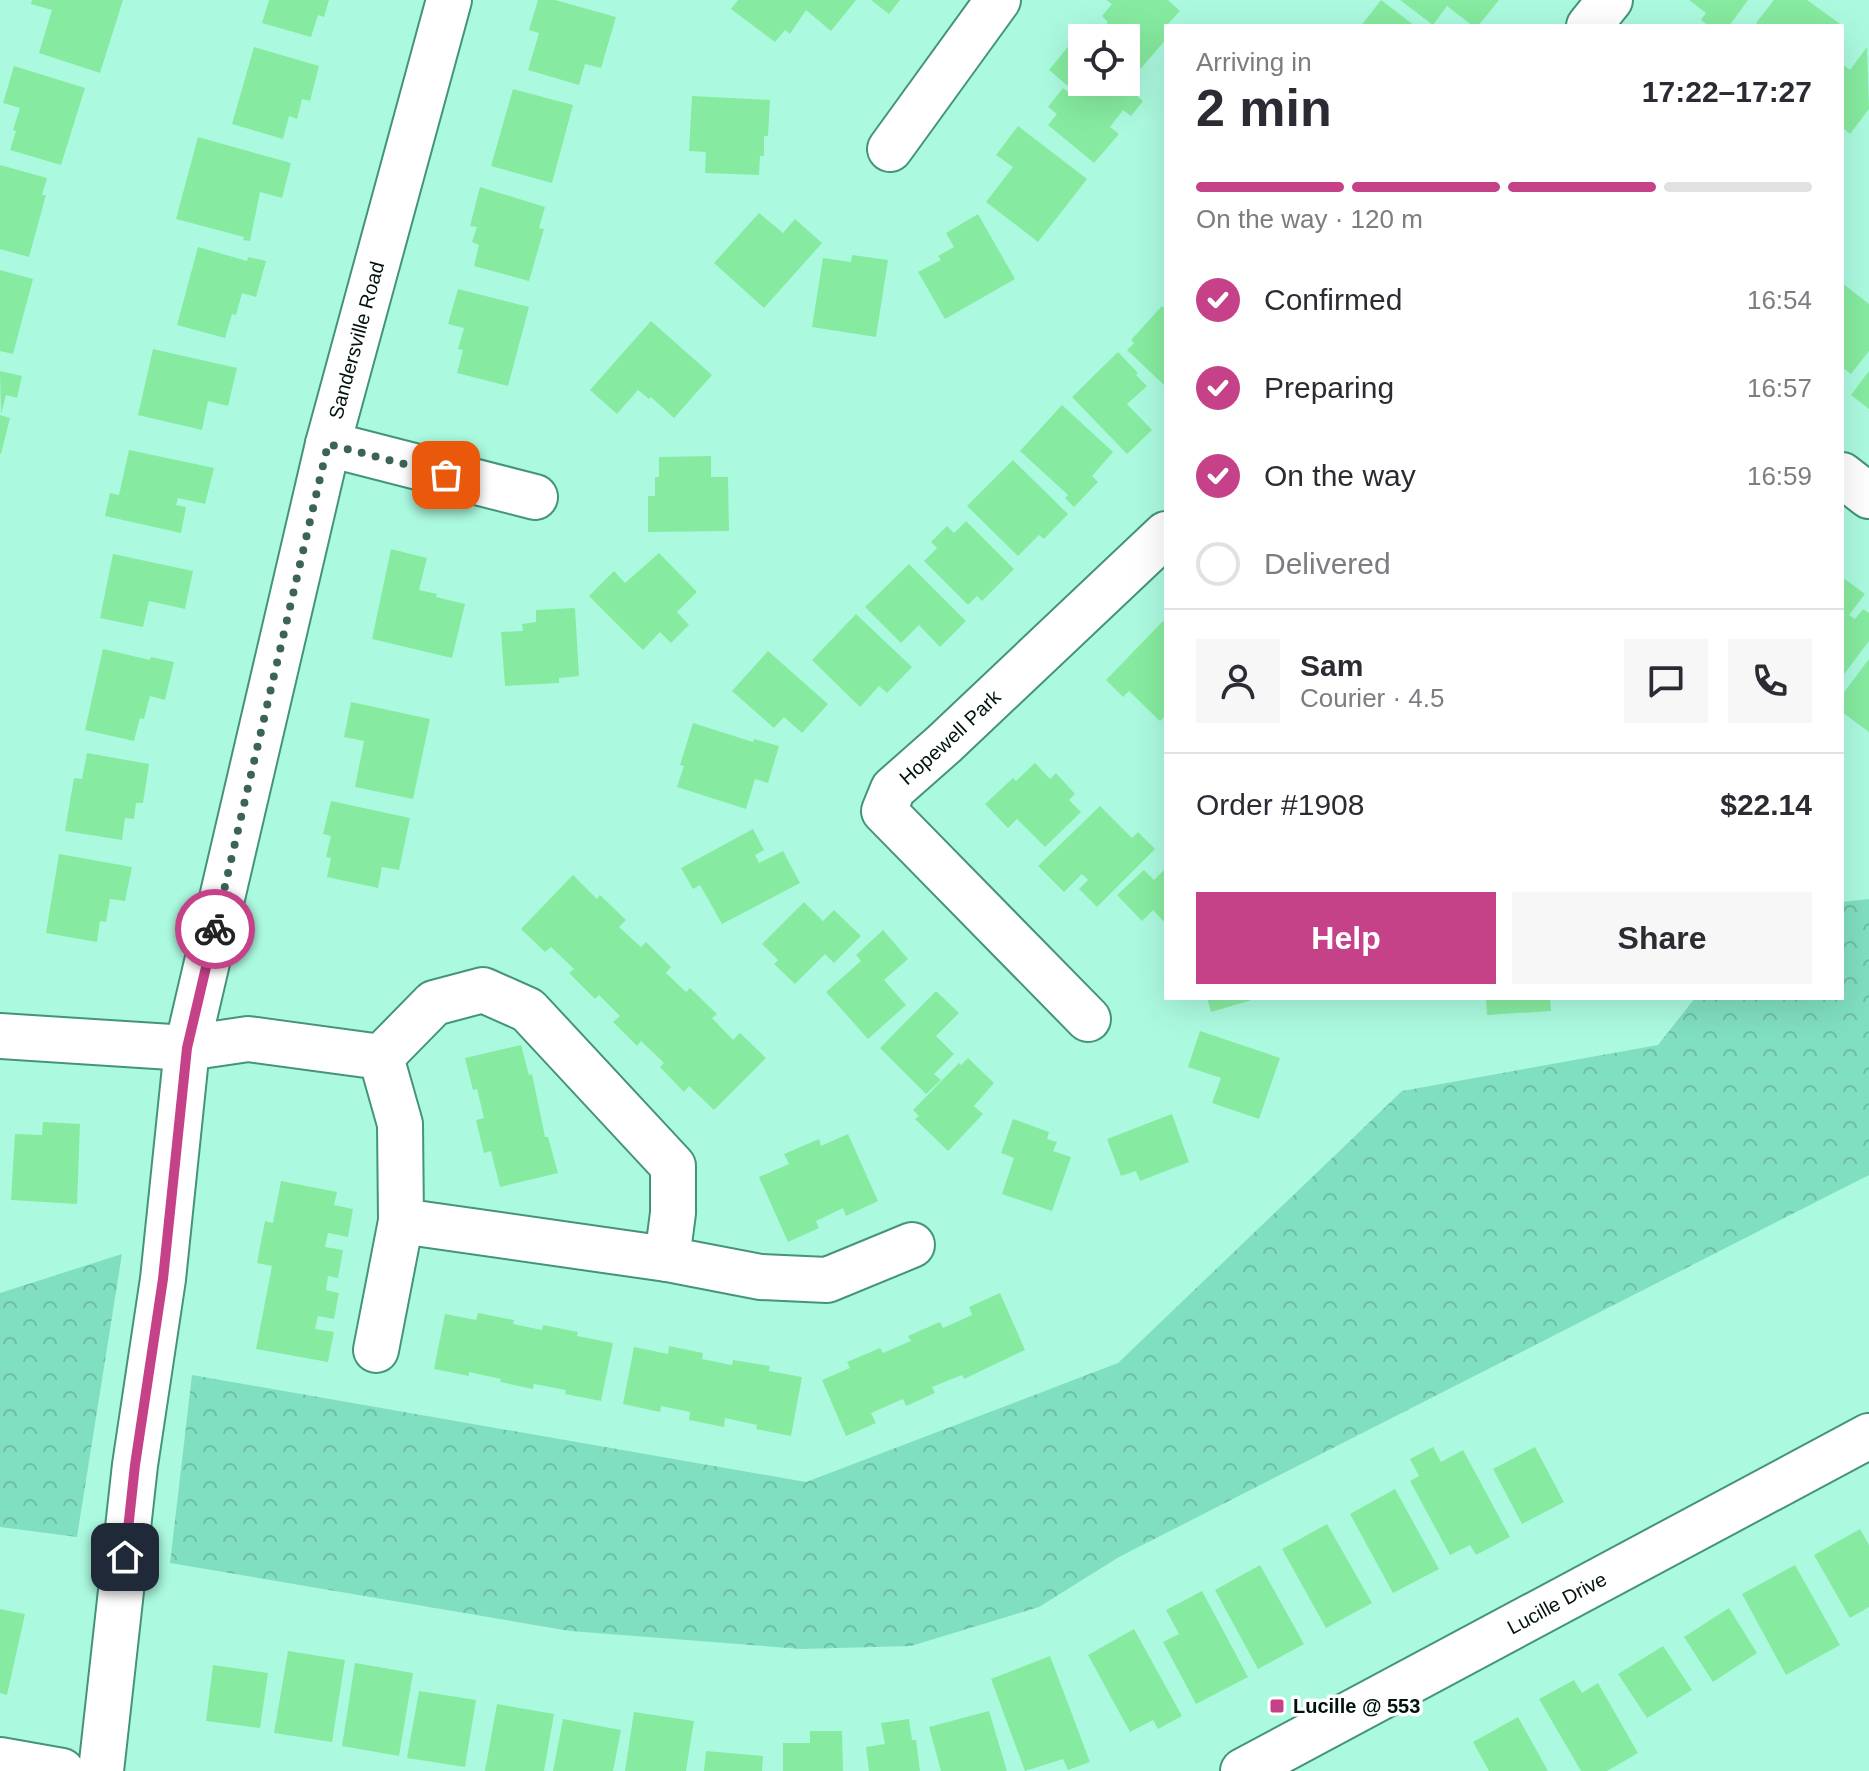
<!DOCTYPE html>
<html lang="en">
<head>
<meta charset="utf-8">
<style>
	body { margin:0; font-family:Helvetica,sans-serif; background:#f7f7f7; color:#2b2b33; height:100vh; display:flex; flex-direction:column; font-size:30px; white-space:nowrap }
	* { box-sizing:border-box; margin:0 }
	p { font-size:26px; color:#7c7c81 }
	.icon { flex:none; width:44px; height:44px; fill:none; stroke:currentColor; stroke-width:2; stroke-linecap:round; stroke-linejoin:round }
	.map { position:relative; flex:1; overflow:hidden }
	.drawer { position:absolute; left:1164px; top:24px; width:680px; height:976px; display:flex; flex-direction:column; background:#fff; border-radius:0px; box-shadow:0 8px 32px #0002 }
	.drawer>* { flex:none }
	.controls { position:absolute; left:1068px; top:24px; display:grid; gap:16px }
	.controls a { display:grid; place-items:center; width:72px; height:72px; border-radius:0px; background:#fff; box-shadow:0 8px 32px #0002; font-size:40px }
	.pin { position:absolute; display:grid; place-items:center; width:68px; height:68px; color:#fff; margin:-34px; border-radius:16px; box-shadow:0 4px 12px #0006 }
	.courier { position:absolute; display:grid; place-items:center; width:80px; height:80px; margin:-40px; border:6px solid #c54289; border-radius:50%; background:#fff; color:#222; box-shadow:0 2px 10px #0007 }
	.headline em { font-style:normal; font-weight:600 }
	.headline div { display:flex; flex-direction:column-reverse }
	.headline { display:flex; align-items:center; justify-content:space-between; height:136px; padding:0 32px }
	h1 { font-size:52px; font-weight:600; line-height:60px }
	.bar { display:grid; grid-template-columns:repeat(4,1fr); gap:12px 8px; align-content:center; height:96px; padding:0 32px }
	.bar i { height:10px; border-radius:6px; background:#e1e1e2 }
	.bar .current { background:#c54289 }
	.bar p { grid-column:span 4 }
	.line { display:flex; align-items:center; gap:20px; padding:0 32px; border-top:2px solid #e1e1e2 }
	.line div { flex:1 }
	.round { display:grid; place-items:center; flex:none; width:84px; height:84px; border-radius:0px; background:#f7f7f7 }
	ol { padding:0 32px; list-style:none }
	li { display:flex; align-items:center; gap:24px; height:88px }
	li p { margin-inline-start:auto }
	li .icon { padding:8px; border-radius:50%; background:#c54289; color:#fff; stroke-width:4 }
	li:last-child { color:#7c7c81 }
	li i { width:44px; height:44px; border:4px solid #e1e1e2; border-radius:50% }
	.button { display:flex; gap:16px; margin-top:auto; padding:16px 32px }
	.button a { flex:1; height:92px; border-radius:0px; background:#c54289; color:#fff; font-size:32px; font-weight:600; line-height:92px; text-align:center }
	.button a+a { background:#f7f7f7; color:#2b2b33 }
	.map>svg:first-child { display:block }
	.forest { fill:url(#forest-crowns) }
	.building { fill:#86eba0 }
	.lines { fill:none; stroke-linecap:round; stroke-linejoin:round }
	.minor-casing { stroke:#44937b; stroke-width:48 }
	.minor { stroke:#fff; stroke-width:44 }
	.done { stroke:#3c6456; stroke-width:8; stroke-dasharray:0 14.4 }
	.route { stroke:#c54289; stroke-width:10 }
	.poi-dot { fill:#c54289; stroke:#fff; stroke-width:3 }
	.labels { text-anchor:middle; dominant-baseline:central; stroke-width:7; stroke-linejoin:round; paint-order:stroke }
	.street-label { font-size:20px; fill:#00130d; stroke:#fff }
	.poi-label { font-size:20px; font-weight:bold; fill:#00130d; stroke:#fff; text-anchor:start }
</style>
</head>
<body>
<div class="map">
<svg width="1869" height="1771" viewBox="0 0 1869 1771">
	<defs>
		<pattern id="forest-crowns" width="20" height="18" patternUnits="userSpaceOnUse" patternTransform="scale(2)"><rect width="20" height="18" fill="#81dfc1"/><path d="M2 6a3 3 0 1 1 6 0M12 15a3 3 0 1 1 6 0" fill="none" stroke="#6ebea5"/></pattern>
	</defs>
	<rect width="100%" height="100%" fill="#abfadf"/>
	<!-- forest -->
	<path class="forest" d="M1869,899V1175L1119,1557L1039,1607L911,1646L801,1649L570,1631L170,1563L192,1375L806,1482L1118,1363L1402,1091L1658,1045L1695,998H1842V902Z
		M122,1254L77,1537L0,1527V1293Z"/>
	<!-- building -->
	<path class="building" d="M32,0H123L100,73L39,53L52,10L31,4Z
		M269,0H329L324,17L318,15L311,37L262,23Z
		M538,0H555L616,17L601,68L585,64L579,85L528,70L539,33L529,30Z
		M738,0H856L831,31L806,10L790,34L785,30L775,42L731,9Z
		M871,0H900L889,14Z
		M1106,0H1168L1180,11L1166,26V39L1138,72L1126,62V38H1095L1108,22L1102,16L1112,4Z
		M1381,0L1415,26H1361Z
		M1400,0H1499L1478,26H1473L1447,6L1433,25Z
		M1689,0H1748L1729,26H1709L1701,20L1706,13Z
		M1774,0H1807L1843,26H1760L1756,23Z
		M1072,42L1082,50V82H1121L1143,101L1131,116L1123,110L1110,127L1119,134L1094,163L1048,125L1057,114L1048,107L1063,88L1071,94L1074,91L1049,70Z
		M254,47L319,66L310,101L302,99L297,119L289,116L283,139L232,124Z
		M1867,47L1869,109L1850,134L1842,127V64L1850,70Z
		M14,66L85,88L61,165L10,150L16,131L13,130L20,108L3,103Z
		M513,89L573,105L552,183L491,166Z
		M692,96L770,100L768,136H764V156H760L759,175L705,173L706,152L689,151Z
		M1018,126L1087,179L1038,242L986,202L1013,167L996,155Z
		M198,137L291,163L282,198L260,192L250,241L243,240L244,237L176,219Z
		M0,165L47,178L42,195H46L29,257L0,249Z
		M480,187L545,207L539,228L544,229L529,281L474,266L479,245L472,242L477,227L470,226Z
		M759,213L783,233L795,219L822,243L764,308L714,263Z
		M978,214L1015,279L945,319L918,272L941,260L938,256L954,247L946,233Z
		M198,247L247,261L248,257L266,261L256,297L242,293L236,315L232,314L225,338L177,325Z
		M852,255L888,260L876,337L812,327L823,258L851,262Z
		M0,270L33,279L13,354L0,351Z
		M1842,283L1869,304V351L1851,374L1842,367Z
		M458,289L529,307L508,386L457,373L463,350L458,349L464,328L448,324Z
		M1162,306L1166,310V387L1127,350L1134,343L1131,340Z
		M651,321L712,375L674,418L651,397L649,399L638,390L617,414L590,390Z
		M153,349L237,368L228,406L208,401L202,430L138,415Z
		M1118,352L1138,373L1136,375L1147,386L1127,404L1152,430L1127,454L1072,397Z
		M0,371L22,376L17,398L6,395L1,414Z
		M1869,371V409L1851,395Z
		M1062,405L1113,452L1092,476L1098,482L1074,507L1065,498L1068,495L1020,451Z
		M0,415L10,418L1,454H0Z
		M129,450L214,468L205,504L178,498L176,505L186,507L181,533L105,516L110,493L119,495Z
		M711,456V477H728L729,531L648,532V496H655V477H659V457Z
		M1013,460L1068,514L1044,539L1039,535L1018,556L967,506Z
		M966,521L1014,569L982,601L977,596L968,605L924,561L937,548L931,542L947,526L954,533Z
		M391,549L427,558L419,590L437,594L436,597L465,604L452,658L372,639Z
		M659,553L697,592L677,612L689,625L671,643L660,632L643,650L589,596L614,571L625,583Z
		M113,554L193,571L185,609L149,601L143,627L100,618Z
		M909,564L966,621L940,647L919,625L901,643L865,607Z
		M1842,577L1865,594L1849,615L1855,619L1863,609L1869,613V641L1842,677Z
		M575,608L579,676L559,678V683L505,686L501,632L523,631L522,624L536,622V610Z
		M856,614L912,667L887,693L879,686L860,707L812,660Z
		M1163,621L1166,625V715L1160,721L1129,691L1123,697L1106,680Z
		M103,649L150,660L151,657L174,662L165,700L150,696L144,719L140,718L134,741L85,730Z
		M768,651L828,704L802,733L784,717L774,728L732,691Z
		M1869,659V732L1842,712V695Z
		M351,702L430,719L413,799L355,787L364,741L344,737Z
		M693,723L753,742L754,739L779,746L768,783L755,779L746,809L677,787L684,766L680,765Z
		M87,753L149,764L143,803H136L134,819L125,818L122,840L65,831L74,778L82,779Z
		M1035,763L1050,779L1056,773L1075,794L1069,800L1081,812L1045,847L1017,819L1008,828L985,804L1013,778L1016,781Z
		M331,801L410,818L399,870L382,867L378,888L327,877L331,858L326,857L331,836L323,834Z
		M1100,806L1132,838L1138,832L1155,849L1097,907L1079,889L1088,880L1082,874L1064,892L1038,866Z
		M753,829L764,850L755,855L759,863L783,851L800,883L722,924L700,885L693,889L681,868Z
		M59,854L132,867L125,901L110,899L106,922L100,921L97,942L46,933Z
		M1166,868V924L1153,910L1142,921L1117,895L1144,870L1154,880Z
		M573,875L597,899L600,895L626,920L619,927L641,947L646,942L671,967L666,973L686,992L690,988L717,1014L712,1018L733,1040L740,1033L766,1058L714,1110L689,1086L684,1092L660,1067L664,1063L641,1041L637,1046L613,1022L620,1016L599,995L595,999L569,973L574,969L551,947L545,952L521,929Z
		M804,902L823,921L834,910L861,936L834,963L825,954L795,984L774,964L778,960L762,944Z
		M883,930L908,959L884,980L906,1005L868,1039L826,992L861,961L856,955Z
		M936,991L959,1013L936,1036L954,1054L934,1074L941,1080L926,1094L880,1048Z
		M1207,998H1255V999L1211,1012Z
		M1486,998H1550L1551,1011L1487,1015Z
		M1200,1031L1280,1058L1259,1119L1212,1103L1221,1078L1188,1067Z
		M521,1045L529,1075L532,1074L545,1137H548L558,1173L500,1187L491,1151L484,1153L476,1120L484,1118L477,1089L473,1090L465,1058Z
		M968,1058L994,1083L974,1106L983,1114L948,1151L915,1119L919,1116L913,1110L959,1063L961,1065Z
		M1172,1114L1189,1162L1140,1181L1136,1171L1121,1176L1107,1139Z
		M1013,1119L1049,1132L1047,1139L1057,1142L1053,1151L1071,1157L1052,1211L1002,1194L1014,1158L1001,1153Z
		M43,1122L80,1124L77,1204L11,1200L15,1134L42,1135Z
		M848,1134L878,1201L846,1216L843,1208L816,1221L819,1228L788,1242L759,1177L789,1164L784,1154L819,1139L821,1146Z
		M281,1181L337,1192L334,1205L353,1209L348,1237L328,1233L325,1247L343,1250L338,1278L328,1276L326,1290L339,1293L334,1319L318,1316L315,1329L334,1332L328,1362L256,1349L272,1266L257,1263L265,1221L273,1223Z
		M1000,1293L1025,1350L964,1379L962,1375L932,1387L935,1393L906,1406L903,1399L871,1413L876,1423L846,1436L822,1380L850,1368L847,1362L880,1348L883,1353L911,1341L908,1336L940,1322L943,1328L972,1315L969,1307Z
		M478,1313L514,1320L513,1324L542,1330L543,1325L578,1332L577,1336L613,1343L601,1401L565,1394L566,1390L534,1384L533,1389L500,1382L501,1379L469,1372V1376L434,1369L445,1314L476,1320Z
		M669,1346L703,1353L702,1359L732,1365L733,1360L770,1366L769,1371L802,1377L791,1436L756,1429L757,1425L725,1418L724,1427L689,1420L690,1412L661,1406L660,1412L623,1404L634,1347L668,1354Z
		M1433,1447L1441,1462L1463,1450L1510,1537L1476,1555L1470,1545L1450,1555L1410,1481L1419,1476L1410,1459Z
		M1535,1447L1564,1502L1522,1524L1493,1469Z
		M1395,1489L1439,1569L1393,1593L1350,1514Z
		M1327,1524L1372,1603L1326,1628L1282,1549Z
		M1860,1529L1869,1545V1607L1850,1618L1814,1555Z
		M1260,1565L1304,1644L1258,1669L1215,1590Z
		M1795,1565L1840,1645L1786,1675L1742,1594Z
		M1202,1591L1248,1677L1196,1704L1163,1642L1179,1634L1166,1610Z
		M1729,1608L1757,1653L1713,1682L1684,1637Z
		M0,1609L25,1614L7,1695L0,1693Z
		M1134,1629L1182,1716L1158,1729L1153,1720L1130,1732L1088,1655Z
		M1663,1646L1692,1690L1647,1718L1618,1674Z
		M288,1651L345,1660L332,1742L274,1733Z
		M1050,1656L1090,1762L1068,1770L1063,1759L1025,1771L991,1679Z
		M355,1663L413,1673L399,1756L342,1746Z
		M213,1665L268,1673L260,1728L206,1721Z
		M1574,1680L1582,1693L1598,1683L1638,1753L1607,1771H1581L1539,1699Z
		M419,1691L476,1700L465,1767L407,1758Z
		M497,1704L554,1714L544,1771H485Z
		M989,1711L1007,1771H941L929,1727Z
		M634,1712L694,1721L686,1771H625Z
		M1518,1717L1548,1771H1489L1473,1742Z
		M563,1719L621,1730L613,1771H553Z
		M909,1719L912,1740H916L920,1771H869L866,1747L885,1744L881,1723Z
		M810,1731H842L843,1771H783V1743H810Z
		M706,1751L763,1756L762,1771H704Z"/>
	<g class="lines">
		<defs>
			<g id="minor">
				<path d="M1589,26L1610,0"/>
				<path d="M890,149L998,0"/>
				<path d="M328,444L535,497"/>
				<path d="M1842,475L1869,496"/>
				<path id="s1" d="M1088,1019L884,811L893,789L944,744L1166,534"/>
				<path d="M0,1036L187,1048L248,1039L381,1057L434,1003L483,990L528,1010L673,1166V1213L667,1259L401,1221L400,1124L381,1057"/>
				<path d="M667,1259L760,1277L827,1280L912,1245"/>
				<path d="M376,1350L401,1221"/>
				<path d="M0,1760L62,1771"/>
				<path id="s2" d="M101,1771L135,1465L163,1279L187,1048L328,444L449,0"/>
				<path id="s3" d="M1243,1771L1869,1436"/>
			</g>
		</defs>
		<!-- minor casing -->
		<use href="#minor" class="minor-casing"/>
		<!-- minor -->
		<use href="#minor" class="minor"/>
	</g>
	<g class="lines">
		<!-- done -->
		<path class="done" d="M215,929L328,444L446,475"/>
		<!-- route -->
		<path class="route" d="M125,1557L135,1465L163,1279L187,1048L215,929"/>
	</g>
	<!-- markers -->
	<rect class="poi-dot" x="1269" y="1698" width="16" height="16" rx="4"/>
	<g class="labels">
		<!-- street labels -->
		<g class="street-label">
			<text stroke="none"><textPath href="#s2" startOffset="1456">Sandersville Road</textPath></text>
			<text stroke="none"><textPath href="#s1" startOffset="392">Hopewell Park</textPath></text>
			<text stroke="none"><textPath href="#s3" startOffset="356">Lucille Drive</textPath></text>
		</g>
		<!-- poi labels -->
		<g class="poi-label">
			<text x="1293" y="1706">Lucille @ 553</text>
		</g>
	</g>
</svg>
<div class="controls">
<a><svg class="icon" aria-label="locate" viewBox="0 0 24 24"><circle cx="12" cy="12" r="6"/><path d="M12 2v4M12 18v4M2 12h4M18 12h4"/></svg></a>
</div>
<div class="pin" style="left:446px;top:475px;background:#ea580c"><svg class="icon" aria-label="bag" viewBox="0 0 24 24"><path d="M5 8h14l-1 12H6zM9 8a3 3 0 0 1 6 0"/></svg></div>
<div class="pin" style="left:125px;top:1557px;background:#1f2937"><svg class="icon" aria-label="home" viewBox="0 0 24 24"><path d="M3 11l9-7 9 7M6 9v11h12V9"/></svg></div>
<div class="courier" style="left:215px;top:929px"><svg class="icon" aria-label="bike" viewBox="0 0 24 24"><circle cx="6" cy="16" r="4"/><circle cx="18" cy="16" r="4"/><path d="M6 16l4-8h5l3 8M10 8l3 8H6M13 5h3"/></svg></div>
<section class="drawer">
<div class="headline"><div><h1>2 min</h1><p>Arriving in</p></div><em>17:22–17:27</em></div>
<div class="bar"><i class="current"></i><i class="current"></i><i class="current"></i><i></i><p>On the way · 120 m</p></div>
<ol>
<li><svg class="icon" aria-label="check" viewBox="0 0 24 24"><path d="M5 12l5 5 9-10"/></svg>Confirmed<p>16:54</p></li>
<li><svg class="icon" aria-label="check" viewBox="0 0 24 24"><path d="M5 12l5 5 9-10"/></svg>Preparing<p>16:57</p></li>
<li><svg class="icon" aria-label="check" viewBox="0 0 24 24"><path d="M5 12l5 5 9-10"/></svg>On the way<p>16:59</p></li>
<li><i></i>Delivered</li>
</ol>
<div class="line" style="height:144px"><a class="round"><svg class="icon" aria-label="person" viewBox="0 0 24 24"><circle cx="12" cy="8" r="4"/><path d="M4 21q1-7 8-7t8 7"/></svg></a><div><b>Sam</b><p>Courier · 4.5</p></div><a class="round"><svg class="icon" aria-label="chat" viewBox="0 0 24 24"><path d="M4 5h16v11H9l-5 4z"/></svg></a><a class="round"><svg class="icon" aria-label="phone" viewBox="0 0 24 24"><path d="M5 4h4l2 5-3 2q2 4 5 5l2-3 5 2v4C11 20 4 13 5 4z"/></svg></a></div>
<div class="line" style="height:104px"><div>Order #1908</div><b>$22.14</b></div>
<div class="button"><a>Help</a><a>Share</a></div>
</section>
</div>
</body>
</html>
